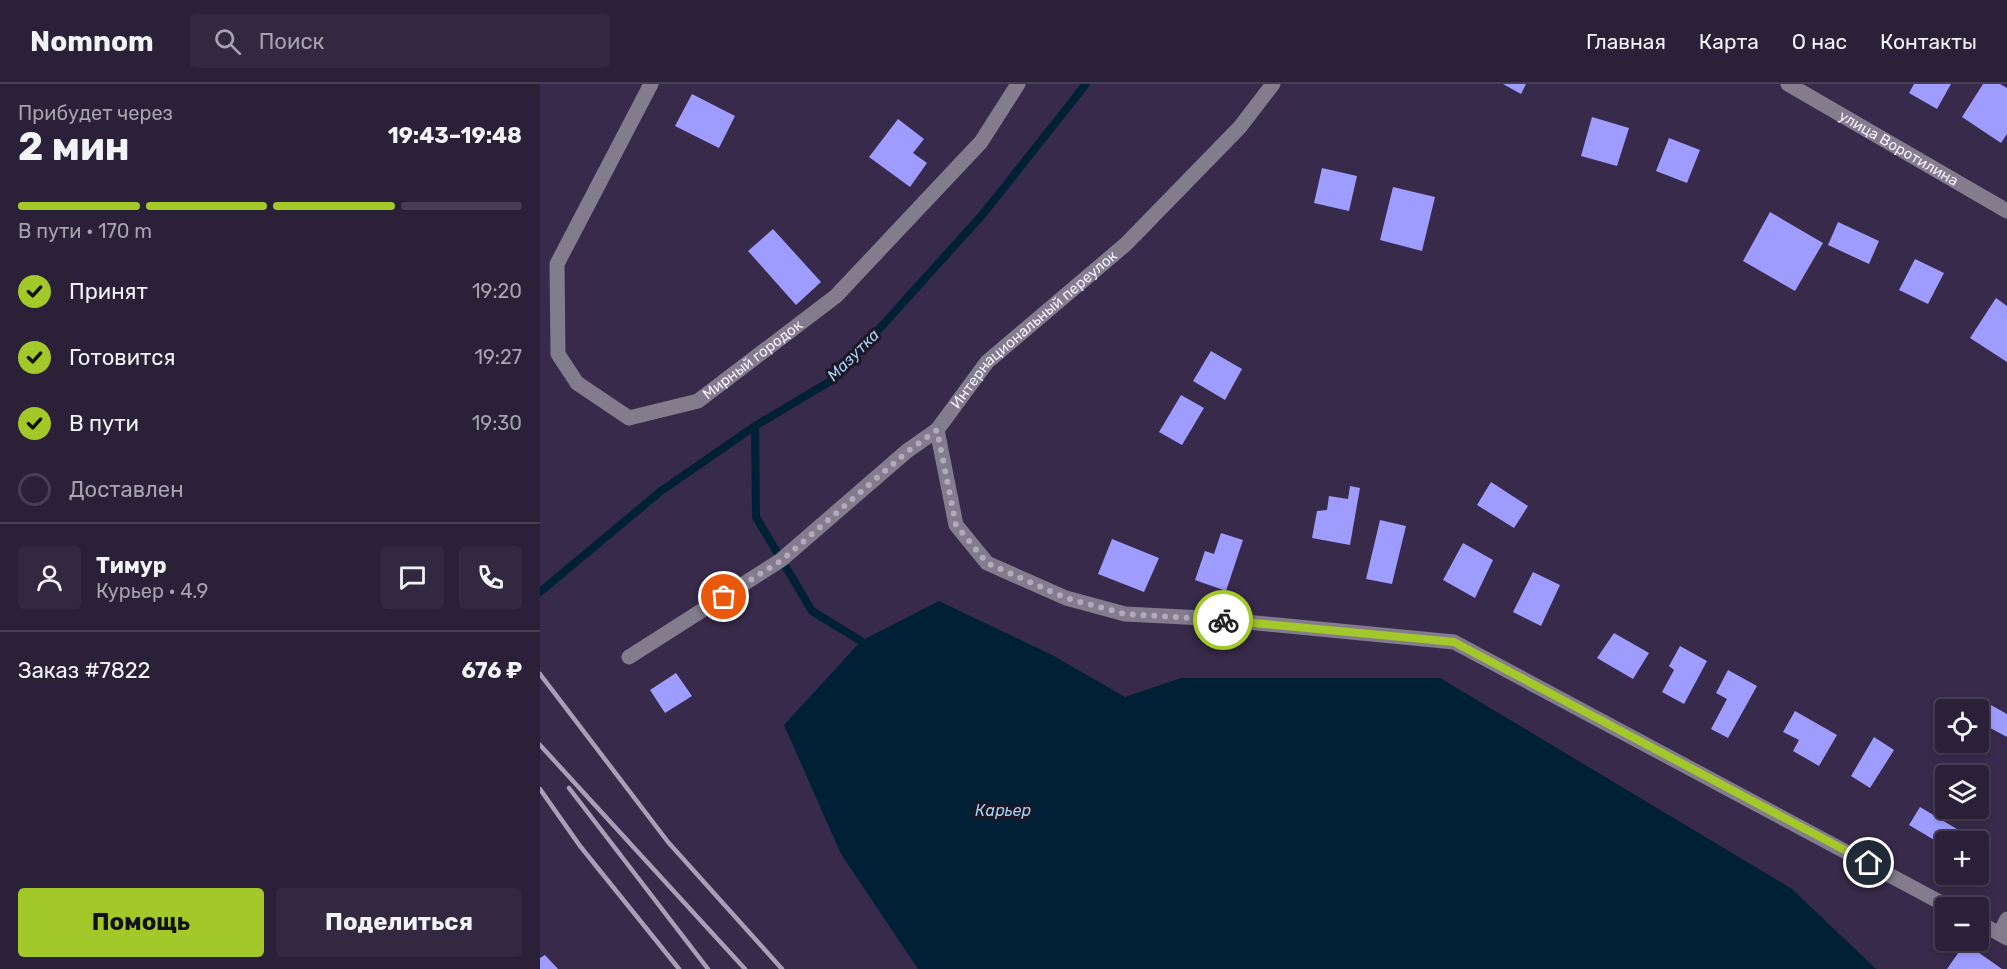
<!DOCTYPE html>
<html lang="ru">
<head>
<meta charset="utf-8">
<style>
	body { margin:0; font-family:Rubik,sans-serif; background:#322840; color:#f1f3f6; height:100vh; display:flex; flex-direction:column; font-size:22px; white-space:nowrap }
	* { box-sizing:border-box; margin:0 }
	p { font-size:20px; color:#a5a3ae }
	.icon { flex:none; width:33px; height:33px; fill:none; stroke:currentColor; stroke-width:2; stroke-linecap:round; stroke-linejoin:round }
	.map { position:relative; flex:1; overflow:hidden }
	.panel { display:flex; flex-direction:column; background:#2a2038; width:540px }
	.panel>* { flex:none }
	.fabs { position:absolute; left:1395px; top:615px; display:grid; gap:12px }
	.fabs a { display:grid; place-items:center; width:54px; height:54px; border-radius:6px; background:#2a2038; box-shadow:0 3px 9px #0003,0 0 0 2px #463e53; font-size:30px }
	.pin { position:absolute; display:grid; place-items:center; width:51px; height:51px; color:#fff; margin:-26px; border:3px solid #fff; border-radius:50%; box-shadow:0 2px 6px #0007 }
	.courier { position:absolute; display:grid; place-items:center; width:60px; height:60px; margin:-30px; border:4px solid #a2c929; border-radius:50%; background:#fff; color:#222; box-shadow:0 2px 8px #0007 }
	.overview em { font-style:normal; font-weight:700 }
	.overview div { display:flex; flex-direction:column-reverse }
	.overview { display:flex; align-items:center; justify-content:space-between; height:102px; padding:0 18px }
	h1 { font-size:39px; font-weight:700; line-height:45px }
	.bar { display:grid; grid-template-columns:repeat(4,1fr); gap:9px 6px; align-content:center; height:72px; padding:0 18px }
	.bar i { height:8px; border-radius:4px; background:#463e53 }
	.bar .current { background:#a2c929 }
	.bar p { grid-column:span 4 }
	.line { display:flex; align-items:center; gap:15px; padding:0 18px; border-top:2px solid #463e53 }
	.line div { flex:1 }
	.round { display:grid; place-items:center; flex:none; width:63px; height:63px; border-radius:6px; background:#322840 }
	ol { padding:0 18px; list-style:none }
	li { display:flex; align-items:center; gap:18px; height:66px }
	li p { margin-inline-start:auto }
	li .icon { padding:6px; border-radius:50%; background:#a2c929; color:#111; stroke-width:4 }
	li:last-child { color:#a5a3ae }
	li i { width:33px; height:33px; border:3px solid #463e53; border-radius:50% }
	.primary-button { display:flex; gap:12px; margin-top:auto; padding:12px 18px }
	.primary-button a { flex:1; height:69px; border-radius:6px; background:#a2c929; color:#111; font-size:24px; font-weight:700; line-height:69px; text-align:center }
	.primary-button a+a { background:#322840; color:#f1f3f6 }
	header { display:flex; align-items:center; gap:36px; box-sizing:border-box; height:84px; padding:0 30px; background:#2a2038; border-bottom:2px solid #463e53 }
	header strong { font-size:28px }
	nav { display:flex; gap:33px; margin-inline-start:auto; font-size:21px }
	.search { width:420px; height:54px; background:#322840; display:flex; align-items:center; gap:15px; box-sizing:border-box; padding:0 21px; border-radius:6px; color:#a5a3ae; font-size:22px }
	main { display:flex; flex:1; min-height:0 }
	.map>svg:first-child { display:block }
	.water { fill:#002036 }
	.lines { fill:none; stroke-linecap:round; stroke-linejoin:round }
	.stream { stroke:#002036; stroke-width:8 }
	.building { fill:#9e9cff }
	.minor { stroke:#827c8d; stroke-width:15 }
	.rail { stroke:#a89fb6; stroke-width:4.5 }
	.done { stroke:#b2a9bf; stroke-width:6; stroke-dasharray:0 10.8 }
	.route { stroke:#a2c929; stroke-width:8 }
	.labels { text-anchor:middle; dominant-baseline:central; stroke-width:6; stroke-linejoin:round; paint-order:stroke }
	.street-label { font-size:15px; fill:#f4edfe; stroke:#1d1725 }
	.water-label { font-size:16px; font-style:italic; fill:#a4d0f4; stroke:#1d1725 }
</style>
</head>
<body>
<header>
<strong>Nomnom</strong>
<div class="search"><svg class="icon" aria-label="search" viewBox="0 0 24 24"><circle cx="10" cy="10" r="6"/><path d="M15 15l6 6"/></svg>Поиск</div>
<nav><a>Главная</a><a>Карта</a><a>О нас</a><a>Контакты</a></nav>
</header>
<main>
<section class="panel">
<div class="overview"><div><h1>2 мин</h1><p>Прибудет через</p></div><em>19:43–19:48</em></div>
<div class="bar"><i class="current"></i><i class="current"></i><i class="current"></i><i></i><p>В пути · 170 m</p></div>
<ol>
<li><svg class="icon" aria-label="check" viewBox="0 0 24 24"><path d="M5 12l5 5 9-10"/></svg>Принят<p>19:20</p></li>
<li><svg class="icon" aria-label="check" viewBox="0 0 24 24"><path d="M5 12l5 5 9-10"/></svg>Готовится<p>19:27</p></li>
<li><svg class="icon" aria-label="check" viewBox="0 0 24 24"><path d="M5 12l5 5 9-10"/></svg>В пути<p>19:30</p></li>
<li><i></i>Доставлен</li>
</ol>
<div class="line" style="height:108px"><a class="round"><svg class="icon" aria-label="person" viewBox="0 0 24 24"><circle cx="12" cy="8" r="4"/><path d="M4 21q1-7 8-7t8 7"/></svg></a><div><b>Тимур</b><p>Курьер · 4.9</p></div><a class="round"><svg class="icon" aria-label="chat" viewBox="0 0 24 24"><path d="M4 5h16v11H9l-5 4z"/></svg></a><a class="round"><svg class="icon" aria-label="phone" viewBox="0 0 24 24"><path d="M5 4h4l2 5-3 2q2 4 5 5l2-3 5 2v4C11 20 4 13 5 4z"/></svg></a></div>
<div class="line" style="height:78px"><div>Заказ #7822</div><b>676 ₽</b></div>
<div class="primary-button"><a>Помощь</a><a>Поделиться</a></div>
</section>
<div class="map">
<svg width="1467" height="885" viewBox="0 0 1467 885">
	<rect width="100%" height="100%" fill="#382a4a"/>
	<!-- water -->
	<path class="water" d="M399,517L512,571L585,613L641,594H900L1252,805L1336,885H378L301,770L244,641L321,557Z"/>
	<g class="lines">
		<!-- stream -->
		<path class="stream" d="M215,342L216,433L272,527L321,557
			M0,508L121,407L215,342L294,295L443,130L546,0"/>
	</g>
	<!-- building -->
	<path class="building" d="M963,0H986L981,10Z
		M1374,0H1411L1397,25L1369,9Z
		M1443,0H1460L1467,4V50L1461,59L1422,33Z
		M152,10L195,32L179,64L135,42Z
		M1052,33L1089,44L1077,82L1041,72Z
		M358,35L384,55L373,69L387,79L370,103L329,73Z
		M1129,54L1160,66L1147,99L1116,87Z
		M782,84L817,92L809,127L774,119Z
		M853,103L895,113L882,167L840,156Z
		M1230,128L1283,159L1255,207L1203,177Z
		M1298,138L1339,157L1329,180L1288,161Z
		M233,145L281,198L256,221L208,167Z
		M1375,175L1404,189L1388,220L1359,206Z
		M1456,214L1467,222V278L1430,254Z
		M671,267L702,285L685,316L653,297Z
		M641,311L664,324L642,361L619,348Z
		M951,398L988,422L974,444L937,421Z
		M810,402L820,404L810,461L772,454L777,427L787,426L789,412L808,415Z
		M840,436L866,442L852,500L826,495Z
		M681,449L703,456L686,507L655,496L665,467L674,470Z
		M572,455L619,474L604,508L558,490Z
		M923,459L953,476L935,514L903,496Z
		M993,488L1020,501L1001,542L973,528Z
		M1074,549L1109,569L1093,595L1057,574Z
		M1140,562L1167,577L1144,620L1122,608L1134,586L1129,582Z
		M1188,586L1217,602L1188,654L1171,645L1187,615L1176,609Z
		M136,589L152,612L125,629L110,606Z
		M1449,620L1467,630V653L1439,638Z
		M1255,627L1297,651L1279,682L1253,667L1259,656L1243,648Z
		M1334,653L1354,666L1330,704L1311,692Z
		M1380,723L1427,751L1423,758H1406V763L1369,741Z
		M1425,859L1462,885H1407Z
		M5,871L18,885H0V874Z"/>
	<g class="lines">
		<!-- minor -->
		<g class="minor">
			<path id="s1" d="M111,0L17,180L18,270L37,299L89,334L158,317L296,212L441,58L478,0"/>
			<path id="s2" d="M1248,0L1467,127"/>
			<path d="M397,346L416,441L447,479L526,514L585,530L664,534L914,558L1411,824"/>
			<path id="s3" d="M89,573L241,476L367,367L397,346L447,278L586,160L700,43L733,0"/>
			<path d="M1438,838L1467,854"/>
			<path d="M1460,849L1467,835"/>
		</g>
		<!-- rail -->
		<path class="rail" d="M0,590L128,758L242,885
			M0,661L205,885
			M29,704L168,885
			M0,705L40,762L139,885"/>
	</g>
	<g class="lines">
		<!-- done -->
		<path class="done" d="M184,513L242,476L368,367L397,346L416,441L447,479L526,514L585,530L683,536"/>
		<!-- route -->
		<path class="route" d="M683,536L914,558L1329,779"/>
	</g>
	<g class="labels">
		<!-- street labels -->
		<g class="street-label">
			<text stroke="none"><textPath href="#s2" startOffset="128">улица Воротилина</textPath></text>
			<text stroke="none"><textPath href="#s3" startOffset="524">Интернациональный переулок</textPath></text>
			<text stroke="none"><textPath href="#s1" startOffset="530">Мирный городок</textPath></text>
		</g>
		<!-- water labels -->
		<g class="water-label">
			<text transform="translate(313 271) rotate(-45)">Мазутка</text>
			<text x="463" y="726">Карьер</text>
		</g>
	</g>
</svg>
<div class="fabs">
<a><svg class="icon" aria-label="locate" viewBox="0 0 24 24"><circle cx="12" cy="12" r="6"/><path d="M12 2v4M12 18v4M2 12h4M18 12h4"/></svg></a>
<a><svg class="icon" aria-label="layers" viewBox="0 0 24 24"><path d="M12 4l9 5-9 5-9-5zM3 14l9 5 9-5"/></svg></a>
<a>+</a>
<a>−</a>
</div>
<div class="pin" style="left:184px;top:513px;background:#ea580c"><svg class="icon" aria-label="bag" viewBox="0 0 24 24"><path d="M5 8h14l-1 12H6zM9 8a3 3 0 0 1 6 0"/></svg></div>
<div class="pin" style="left:1329px;top:779px;background:#1f2937"><svg class="icon" aria-label="home" viewBox="0 0 24 24"><path d="M3 11l9-7 9 7M6 9v11h12V9"/></svg></div>
<div class="courier" style="left:683px;top:536px"><svg class="icon" aria-label="bike" viewBox="0 0 24 24"><circle cx="6" cy="16" r="4"/><circle cx="18" cy="16" r="4"/><path d="M6 16l4-8h5l3 8M10 8l3 8H6M13 5h3"/></svg></div>
</div>
</main>
</body>
</html>
